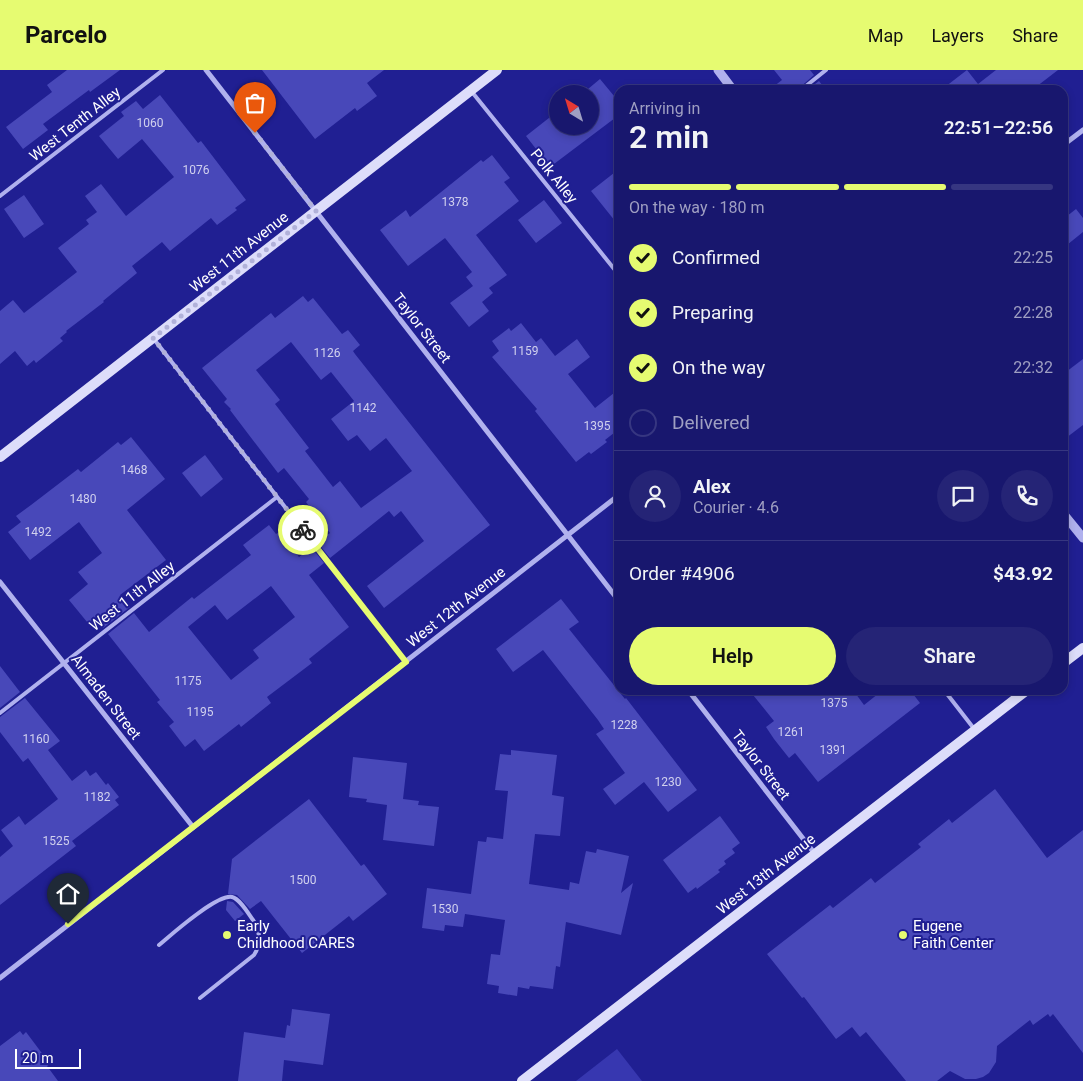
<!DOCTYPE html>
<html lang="en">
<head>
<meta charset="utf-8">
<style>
	body { margin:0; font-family:Roboto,sans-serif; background:#252476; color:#f1f3f6; height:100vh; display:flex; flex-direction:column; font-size:19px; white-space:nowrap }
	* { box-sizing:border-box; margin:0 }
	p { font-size:16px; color:#9f9fc2 }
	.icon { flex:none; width:28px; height:28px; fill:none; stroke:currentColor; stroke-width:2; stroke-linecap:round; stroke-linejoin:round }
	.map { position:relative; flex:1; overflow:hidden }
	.panel { position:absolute; left:614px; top:15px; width:454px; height:610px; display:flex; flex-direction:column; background:#18176e; border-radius:15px; box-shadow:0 2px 8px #0003,0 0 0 1px #363681 }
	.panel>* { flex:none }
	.needle { width:32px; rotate:322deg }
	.buttons { position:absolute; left:549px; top:15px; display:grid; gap:10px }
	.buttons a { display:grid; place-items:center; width:50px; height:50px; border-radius:50%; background:#18176e; box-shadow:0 2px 8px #0003,0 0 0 1px #363681; font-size:25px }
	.scale { position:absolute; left:15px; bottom:12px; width:66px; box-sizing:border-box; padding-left:5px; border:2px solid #fff; border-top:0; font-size:14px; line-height:18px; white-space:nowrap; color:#fff; -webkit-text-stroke:4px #201f92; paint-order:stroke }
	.pin { position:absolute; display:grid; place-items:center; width:42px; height:42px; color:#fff; margin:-51px -21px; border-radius:50% 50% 50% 0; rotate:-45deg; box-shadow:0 0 5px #0007 }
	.pin .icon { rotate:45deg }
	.courier { position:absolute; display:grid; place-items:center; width:50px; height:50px; margin:-25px; border:4px solid #e6fb71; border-radius:50%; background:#fff; color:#222; box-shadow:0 1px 6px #0007 }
	.head em { font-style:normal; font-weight:600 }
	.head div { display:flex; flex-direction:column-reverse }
	.head { display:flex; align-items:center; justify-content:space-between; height:85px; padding:0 15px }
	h1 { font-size:32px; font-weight:600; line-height:38px }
	.bar { display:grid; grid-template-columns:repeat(4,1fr); gap:8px 5px; align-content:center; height:60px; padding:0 15px }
	.bar i { height:6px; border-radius:4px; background:#363681 }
	.bar .current { background:#e6fb71 }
	.bar p { grid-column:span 4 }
	.line { display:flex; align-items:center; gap:12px; padding:0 15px; border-top:1px solid #363681 }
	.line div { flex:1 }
	.round { display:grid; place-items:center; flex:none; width:52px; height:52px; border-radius:26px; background:#252476 }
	ol { padding:0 15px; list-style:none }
	li { display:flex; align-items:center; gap:15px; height:55px }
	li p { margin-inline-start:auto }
	li .icon { padding:5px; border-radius:50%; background:#e6fb71; color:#111; stroke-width:4 }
	li:last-child { color:#9f9fc2 }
	li i { width:28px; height:28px; border:2px solid #363681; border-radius:50% }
	.primary-button { display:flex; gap:10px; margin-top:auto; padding:10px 15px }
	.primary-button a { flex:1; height:58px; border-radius:30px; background:#e6fb71; color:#111; font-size:20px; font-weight:600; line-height:58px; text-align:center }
	.primary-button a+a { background:#252476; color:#f1f3f6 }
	header { display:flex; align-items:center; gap:30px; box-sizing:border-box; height:70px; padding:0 25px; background:#e6fb71; color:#111 }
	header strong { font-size:24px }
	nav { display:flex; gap:28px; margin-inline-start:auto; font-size:18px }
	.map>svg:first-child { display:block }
	.green { fill:#3737b0 }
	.building { fill:#4848b9; fill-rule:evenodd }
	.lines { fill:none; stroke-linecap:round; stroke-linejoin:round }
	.service { stroke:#b0b1ee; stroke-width:4 }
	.minor { stroke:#b0b1ee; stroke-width:5 }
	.tertiary { stroke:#b0b1ee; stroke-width:9 }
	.secondary { stroke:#ddddfa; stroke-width:10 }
	.done { stroke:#b1b1d9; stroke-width:5; stroke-dasharray:0 9 }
	.route { stroke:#e6fb71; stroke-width:6 }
	.poi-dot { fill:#e6fb71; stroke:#201f92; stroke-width:2 }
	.labels { text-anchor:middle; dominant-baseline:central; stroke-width:4; stroke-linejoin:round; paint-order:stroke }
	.number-label { font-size:12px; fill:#d1d1ee }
	.street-label { font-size:15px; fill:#fff; stroke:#201f92 }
	.poi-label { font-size:15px; fill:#fff; stroke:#201f92; text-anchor:start }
</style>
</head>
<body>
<header>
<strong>Parcelo</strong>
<nav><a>Map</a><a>Layers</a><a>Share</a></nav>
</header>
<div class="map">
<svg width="1083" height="1011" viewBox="0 0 1083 1011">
	<rect width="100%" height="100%" fill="#201f92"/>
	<!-- green -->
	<path class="green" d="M617,979L642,1011H576Z"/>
	<!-- building -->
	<path class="building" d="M67,0H120L90,22L89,20L43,54L48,60L23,79L6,57L52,22L47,15Z
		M262,0H384L367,13L377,26L357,41L355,38L315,69Z
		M774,0H810L814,5L797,20H769L782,10Z
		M967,0L978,14L996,0H1058L1032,20H941Z
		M600,9L619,32V45L550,97L526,66L554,44L552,42L558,38V56H590V24H577L586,17L588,19Z
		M819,11L826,20H807Z
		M160,25L198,73L201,71L246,130L235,138L237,140L217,155L211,148L170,181L162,172L132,196L137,203L103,231L104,232L66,261L67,262L60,268L63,271L36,293L34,290L27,296L15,281L0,294V241L13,230L24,243L77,202L58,178L89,154L86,150L97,142L85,126L101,114L126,146L174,107L142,69L118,89L99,66L124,46L121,42L136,31L143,39Z
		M492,85L510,108L504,112L519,131L476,165L507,205L489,218L493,223L482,232L489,241L469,257L450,233L473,216L466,207L472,202L445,168L408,196L380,160L406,140L410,147L481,90L483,92Z
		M619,99V156L591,121Z
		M24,125L44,154L24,168L4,139Z
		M544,130L562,153L536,173L518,150Z
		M1076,139L1083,148V162L1062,179V150Z
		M303,226L308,232L313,228L342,264L348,260L360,275L353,281L355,284L490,455L384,538L367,516L424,471L401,441L394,447L389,441L330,488L317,472L330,463L306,432L309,429L284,398L278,403L230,340L231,339L224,332L227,329L202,298L271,243L275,248ZM291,272L321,310L331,302L354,331L331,349L348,371L357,365L370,381L386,368L412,401L361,438L340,411L333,417L305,381L309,378L275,334L280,330L256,300Z
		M521,253L536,272L541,268L555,286L577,269L590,287L568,304L595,338L619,319V359L605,370L607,372L591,384L589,382L576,392L535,341L537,339L492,287L499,281L492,271L509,258L511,261Z
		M1083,289V355L1062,371V305Z
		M131,367L165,409L127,440L166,490L120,525L130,537L103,558L99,552L92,558L69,530L88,514L78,502L102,483L79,452L30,490L8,462L21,452L16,446L31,435L78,399L81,402L118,372L121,375Z
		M205,385L223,409L201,427L182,403Z
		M269,455L276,464L279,462L299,487L311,477L324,493L309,505L349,557L309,589L312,593L267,627L271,633L241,657L239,654L204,681L195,669L185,677L169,656L174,652L157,632L160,630L108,564L134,543L149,562L192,527L194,529L251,485L243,475ZM271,516L295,547L253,580L259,588L231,610L188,557L215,535L227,550Z
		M561,529L579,552L569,559L625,629L626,628L697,720L668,742L644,712L615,735L603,719L625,703L596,664L604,659L598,650L543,580L513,602L496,579Z
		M0,596L20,622L0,638Z
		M749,620H853L864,635L883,620H910L920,633L818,712L795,683L789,688L774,669L766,657L774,651Z
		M25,628L60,671L48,680L72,711L86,700L90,706L96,702L106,715L108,713L119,727L115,730L119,735L72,771L76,776L0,835V787L13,776L1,760L19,746L25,755L58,729L28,688L23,692L0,662V647Z
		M511,680L557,685L552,725L564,727L560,766L535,764L529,814L569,820L570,812L579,814L586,781L596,783L597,779L629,786L621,823L633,813L621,865L566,852L560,897L556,896L553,919L530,916L529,919L518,917L517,926L498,923L499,916L487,914L491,884L500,885L505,850L465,844L463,857L445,855L444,861L422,858L427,818L471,824L478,771L486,772L487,767L503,769L508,721L495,720L500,684L511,685Z
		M353,687L407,693L403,729L419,731L418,735L439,737L434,776L383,770L387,735L366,732L367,729L349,727Z
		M995,719L1047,788L1083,760V983L1053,944L1050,947L1048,944L1033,955L1030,950L997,976L996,992L989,1003L983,1007L976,1009H965L950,1001L937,1011H906L866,962L860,967L852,957L836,969L804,927L802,928L767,884L830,835L833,838L871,808L875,813L921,777L918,774L949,749L952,753Z
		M309,729L361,796L364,794L387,824L353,851L349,846L302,883L261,831L250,839L237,825L228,824L232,789Z
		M720,746L740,773L732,779L735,783L724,791L726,794L718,800L720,802L697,819L696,817L688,823L663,790Z
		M227,831L233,832L244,844L235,851L226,840Z
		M292,939L330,944L323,995L284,990L282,1011H238L244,962L285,968L287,955L290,956Z
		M20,961L23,965L26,962L50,994L47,996L58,1011H0V976Z"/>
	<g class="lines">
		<!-- service -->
		<path class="service" d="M801,20L826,0
			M472,22L619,205
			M0,126L163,0
			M153,268L406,592
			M944,620L975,660
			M0,643L277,427
			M159,875C172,864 217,824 232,827C240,829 248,843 253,850C261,861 261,874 254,885L200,928"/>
		<!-- minor -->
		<path class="minor" d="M206,0L619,531
			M1062,76L1083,60
			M0,512L193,757
			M688,620L815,784
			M0,908L619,425"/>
		<!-- tertiary -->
		<path class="tertiary" d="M718,0L733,20
			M1062,442L1083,468"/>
		<!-- secondary -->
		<path class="secondary" d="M0,387L497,0
			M1062,594L1083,578
			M522,1011L1027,620"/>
	</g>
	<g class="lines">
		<!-- done -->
		<path class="done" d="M255,63L316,141L153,268L303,460"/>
		<!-- route -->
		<path class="route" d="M68,854L406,592L303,460"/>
	</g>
	<!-- markers -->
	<g class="poi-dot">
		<circle cx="227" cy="865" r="5"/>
		<circle cx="903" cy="865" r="5"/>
	</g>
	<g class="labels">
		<!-- number labels -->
		<g class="number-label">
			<text x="150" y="53">1060</text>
			<text x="196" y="100">1076</text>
			<text x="455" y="132">1378</text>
			<text x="525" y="281">1159</text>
			<text x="327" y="283">1126</text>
			<text x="363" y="338">1142</text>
			<text x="597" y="356">1395</text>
			<text x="134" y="400">1468</text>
			<text x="83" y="429">1480</text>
			<text x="38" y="462">1492</text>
			<text x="188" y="611">1175</text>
			<text x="834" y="633">1375</text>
			<text x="200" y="642">1195</text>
			<text x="624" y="655">1228</text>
			<text x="791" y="662">1261</text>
			<text x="36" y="669">1160</text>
			<text x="833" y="680">1391</text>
			<text x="668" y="712">1230</text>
			<text x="97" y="727">1182</text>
			<text x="56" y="771">1525</text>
			<text x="303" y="810">1500</text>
			<text x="445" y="839">1530</text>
		</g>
		<!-- street labels -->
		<g class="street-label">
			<text transform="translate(75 54) rotate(-38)">West Tenth Alley</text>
			<text transform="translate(554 106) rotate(51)">Polk Alley</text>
			<text transform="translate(239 182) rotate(-38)">West 11th Avenue</text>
			<text transform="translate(422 258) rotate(52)">Taylor Street</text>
			<text transform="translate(132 526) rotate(-38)">West 11th Alley</text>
			<text transform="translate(456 537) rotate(-38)">West 12th Avenue</text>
			<text transform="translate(106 627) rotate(52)">Almaden Street</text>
			<text transform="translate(761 695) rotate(52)">Taylor Street</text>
			<text transform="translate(766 804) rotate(-38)">West 13th Avenue</text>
		</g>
		<!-- poi labels -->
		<g class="poi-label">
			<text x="237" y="856">Early<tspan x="237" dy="17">Childhood CARES</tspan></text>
			<text x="913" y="856">Eugene<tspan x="913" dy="17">Faith Center</tspan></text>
		</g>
	</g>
</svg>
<div class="buttons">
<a><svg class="needle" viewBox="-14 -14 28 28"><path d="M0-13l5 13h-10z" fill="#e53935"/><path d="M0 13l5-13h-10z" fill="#9f9fc2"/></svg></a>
</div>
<div class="scale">20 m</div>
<div class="pin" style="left:255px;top:63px;background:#ea580c"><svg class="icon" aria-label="bag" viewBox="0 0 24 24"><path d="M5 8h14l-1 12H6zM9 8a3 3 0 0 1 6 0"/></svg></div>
<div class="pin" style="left:68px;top:854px;background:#1f2937"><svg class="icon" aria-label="home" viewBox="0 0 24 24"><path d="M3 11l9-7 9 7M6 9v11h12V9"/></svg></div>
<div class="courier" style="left:303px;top:460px"><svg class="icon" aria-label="bike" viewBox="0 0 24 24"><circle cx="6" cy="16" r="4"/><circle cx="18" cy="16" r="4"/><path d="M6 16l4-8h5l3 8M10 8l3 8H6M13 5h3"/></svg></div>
<section class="panel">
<div class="head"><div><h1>2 min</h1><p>Arriving in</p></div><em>22:51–22:56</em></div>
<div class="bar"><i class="current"></i><i class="current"></i><i class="current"></i><i></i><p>On the way · 180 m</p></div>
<ol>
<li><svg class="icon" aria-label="check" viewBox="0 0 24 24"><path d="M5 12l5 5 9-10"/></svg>Confirmed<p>22:25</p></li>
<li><svg class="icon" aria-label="check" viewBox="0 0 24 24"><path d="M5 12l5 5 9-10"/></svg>Preparing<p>22:28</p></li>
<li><svg class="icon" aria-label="check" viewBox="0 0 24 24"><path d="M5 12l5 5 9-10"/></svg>On the way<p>22:32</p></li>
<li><i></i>Delivered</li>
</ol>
<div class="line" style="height:90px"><a class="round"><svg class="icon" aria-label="person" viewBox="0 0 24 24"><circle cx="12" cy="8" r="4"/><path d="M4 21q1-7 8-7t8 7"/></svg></a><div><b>Alex</b><p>Courier · 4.6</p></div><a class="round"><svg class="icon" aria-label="chat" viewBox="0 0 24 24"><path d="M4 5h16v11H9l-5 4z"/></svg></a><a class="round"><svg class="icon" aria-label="phone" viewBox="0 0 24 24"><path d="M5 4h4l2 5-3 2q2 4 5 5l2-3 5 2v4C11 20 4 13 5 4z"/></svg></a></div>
<div class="line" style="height:65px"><div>Order #4906</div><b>$43.92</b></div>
<div class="primary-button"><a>Help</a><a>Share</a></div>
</section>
</div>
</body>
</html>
